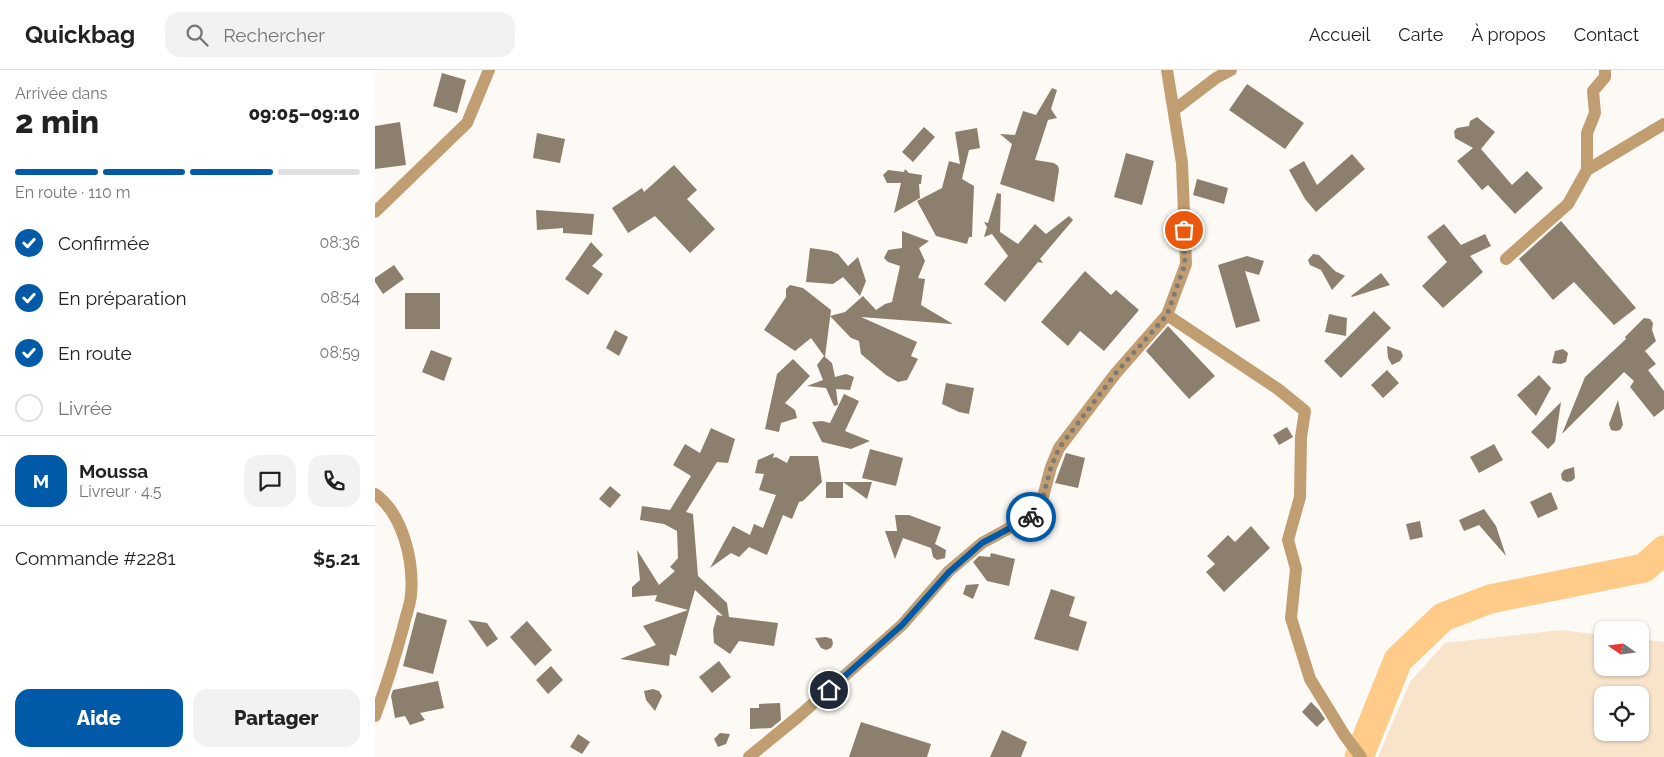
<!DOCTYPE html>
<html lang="fr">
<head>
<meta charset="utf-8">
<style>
	body { margin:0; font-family:Raleway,sans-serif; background:#f2f2f2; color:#222; height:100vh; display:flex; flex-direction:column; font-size:19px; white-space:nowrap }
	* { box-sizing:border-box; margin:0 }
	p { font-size:16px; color:#767676 }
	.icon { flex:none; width:28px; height:28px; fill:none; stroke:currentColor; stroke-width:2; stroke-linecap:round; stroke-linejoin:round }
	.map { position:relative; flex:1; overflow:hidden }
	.panel { display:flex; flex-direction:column; background:#fff; width:375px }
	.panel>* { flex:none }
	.needle { width:32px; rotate:284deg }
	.tools { position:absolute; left:1219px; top:551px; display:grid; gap:10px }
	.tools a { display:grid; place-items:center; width:55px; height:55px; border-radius:10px; background:#fff; box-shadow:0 1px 4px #0004; font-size:25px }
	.pin { position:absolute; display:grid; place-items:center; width:42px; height:42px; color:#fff; margin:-21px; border:2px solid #fff; border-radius:50%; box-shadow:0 1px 5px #0007 }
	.courier { position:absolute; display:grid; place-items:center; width:50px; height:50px; margin:-25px; border:4px solid #015aa8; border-radius:50%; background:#fff; color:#222; box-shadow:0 1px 6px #0007 }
	.head em { font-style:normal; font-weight:800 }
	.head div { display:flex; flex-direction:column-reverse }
	.head { display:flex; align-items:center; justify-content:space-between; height:85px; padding:0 15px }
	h1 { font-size:32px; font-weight:800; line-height:38px }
	.bar { display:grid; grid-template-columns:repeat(4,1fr); gap:8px 5px; align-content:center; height:60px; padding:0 15px }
	.bar i { height:6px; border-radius:4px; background:#e0e0e0 }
	.bar .active { background:#015aa8 }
	.bar p { grid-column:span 4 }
	.line { display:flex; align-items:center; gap:12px; padding:0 15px; border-top:1px solid #e0e0e0 }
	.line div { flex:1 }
	.round { display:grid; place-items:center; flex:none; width:52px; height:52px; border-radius:15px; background:#f2f2f2 }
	ol { padding:0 15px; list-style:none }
	li { display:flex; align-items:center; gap:15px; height:55px }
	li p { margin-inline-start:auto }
	li .icon { padding:5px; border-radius:50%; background:#015aa8; color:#fff; stroke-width:4 }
	li:last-child { color:#767676 }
	li i { width:28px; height:28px; border:2px solid #e0e0e0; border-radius:50% }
	.action { display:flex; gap:10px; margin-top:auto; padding:10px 15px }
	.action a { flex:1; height:58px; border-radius:15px; background:#015aa8; color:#fff; font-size:20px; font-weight:800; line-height:58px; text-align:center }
	.action a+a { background:#f2f2f2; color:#222 }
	header { display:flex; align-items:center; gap:30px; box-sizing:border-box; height:70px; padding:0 25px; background:#fff; border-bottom:1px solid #e0e0e0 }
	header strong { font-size:24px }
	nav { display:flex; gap:28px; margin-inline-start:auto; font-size:18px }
	.search { width:350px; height:45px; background:#f2f2f2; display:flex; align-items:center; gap:12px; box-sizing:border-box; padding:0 18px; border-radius:15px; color:#767676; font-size:19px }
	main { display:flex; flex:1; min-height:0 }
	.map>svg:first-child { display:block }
	.green { fill:#f8e4cb; fill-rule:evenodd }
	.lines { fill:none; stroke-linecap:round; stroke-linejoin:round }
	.river { stroke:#fecb89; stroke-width:29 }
	.building { fill:#8d7f6d }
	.minor { stroke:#c19e72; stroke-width:12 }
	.done { stroke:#7e7972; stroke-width:5; stroke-dasharray:0 9 }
	.route { stroke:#015aa8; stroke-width:6 }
</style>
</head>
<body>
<header>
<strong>Quickbag</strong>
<div class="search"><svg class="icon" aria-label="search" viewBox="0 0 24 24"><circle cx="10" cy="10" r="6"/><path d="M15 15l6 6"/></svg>Rechercher</div>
<nav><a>Accueil</a><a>Carte</a><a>À propos</a><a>Contact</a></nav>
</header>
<main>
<section class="panel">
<div class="head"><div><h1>2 min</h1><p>Arrivée dans</p></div><em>09:05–09:10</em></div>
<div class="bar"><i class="active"></i><i class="active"></i><i class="active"></i><i></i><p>En route · 110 m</p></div>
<ol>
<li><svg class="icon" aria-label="check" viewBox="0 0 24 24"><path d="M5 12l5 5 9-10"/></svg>Confirmée<p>08:36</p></li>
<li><svg class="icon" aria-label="check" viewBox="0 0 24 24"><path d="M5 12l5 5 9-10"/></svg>En préparation<p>08:54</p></li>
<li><svg class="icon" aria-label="check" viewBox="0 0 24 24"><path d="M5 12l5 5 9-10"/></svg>En route<p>08:59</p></li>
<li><i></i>Livrée</li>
</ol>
<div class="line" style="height:90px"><b class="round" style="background:#015aa8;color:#fff">M</b><div><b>Moussa</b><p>Livreur · 4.5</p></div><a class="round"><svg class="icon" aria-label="chat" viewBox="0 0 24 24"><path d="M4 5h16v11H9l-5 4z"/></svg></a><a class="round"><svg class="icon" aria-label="phone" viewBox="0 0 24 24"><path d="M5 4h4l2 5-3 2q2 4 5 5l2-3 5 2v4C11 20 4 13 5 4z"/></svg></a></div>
<div class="line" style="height:65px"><div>Commande #2281</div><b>$5.21</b></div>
<div class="action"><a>Aide</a><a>Partager</a></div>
</section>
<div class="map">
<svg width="1289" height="687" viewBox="0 0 1289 687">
	<rect width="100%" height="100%" fill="#fdf9f5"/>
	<!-- green -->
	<path class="green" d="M1186,560L1227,565L1228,598H1265V569L1289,572V687H1003L1035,612L1070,573ZM1228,625H1265V662H1228Z"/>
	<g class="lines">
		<!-- river -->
		<path class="river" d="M984,687L1023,590L1068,547L1115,529L1269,498L1289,480"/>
	</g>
	<!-- building -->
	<path class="building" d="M67,3L91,10L82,43L58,36Z
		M872,14L929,53L910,79L854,40Z
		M677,18L682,20L676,39L682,48L673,50L660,90L679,93L683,96L684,100L679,132L625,114L637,74L625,64L640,65L648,41L661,45Z
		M1102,47L1120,62L1106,79L1137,115L1152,101L1168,118L1140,144L1113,115L1107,120L1082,91L1098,78L1080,68L1079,61L1082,58L1094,56L1095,51Z
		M25,52L31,95L0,99V56Z
		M549,57L560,67L538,92L527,82Z
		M602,58L605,78L594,80L587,109L599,116L597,167H594L592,174L561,166L542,131L567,118L574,91L585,94L580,62Z
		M162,63L190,69L185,93L158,88Z
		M751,83L779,91L767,135L739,127Z
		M977,84L990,99L941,142L930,129L914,100L929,91L942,115Z
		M299,95L322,120L312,129L340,159L315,183L280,146L253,163L237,138L267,118L269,122Z
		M530,99L534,103L547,105L546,114H544L545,128L519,143L526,113H512L508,105L513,100L529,102Z
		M822,109L853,118L849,134L818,125Z
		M622,123L626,124L625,162L643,174L660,154L671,164L694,146L698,150L665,189L668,193L663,192L630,232L609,214L633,186L617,164L609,167L612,157L609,152L613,153Z
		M161,140L219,144L217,165L188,163V158L162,160Z
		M1186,151L1261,238L1239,255L1199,212L1178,230L1144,189Z
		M1069,154L1086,175L1110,164L1116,176L1095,186L1108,202L1068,238L1047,216L1072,192L1052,167Z
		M527,161L554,171L544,178L550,191L543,208L550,209L546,235L578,254L486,247L542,272L536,286L543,289L532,310L523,312L511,305L486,284L484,271L476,268L455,246L470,242L488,226L501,240L510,234L517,232L525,196L513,192L509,188L513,180L527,178Z
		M216,172L228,185L217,196L228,204L213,225L190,209Z
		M435,178L456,181L463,184L473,196L483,187L491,211L485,226L468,207L458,214L431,212Z
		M938,184L944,185L960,201L970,206L957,220L946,200L935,195L933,190Z
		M872,186L889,191L884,205L870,201L885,251L861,258L843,195Z
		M19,195L29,209L8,224L0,212V208Z
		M710,201L736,225L741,220L764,240L729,281L705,261L693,276L666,252Z
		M1006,203L1015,215L977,227L976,226Z
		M415,215L428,218L456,240L450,287L457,293L460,307L471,304L479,307L475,320L461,319L463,335L459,336L451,318L432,316L448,310L442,295L449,286L436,268L420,281L389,260L411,227V219Z
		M30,223H65V259H30Z
		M999,241L1016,258L966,308L949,291Z
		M954,244L972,248L971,266L950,262Z
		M1269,248L1275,249L1278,253L1277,260L1281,271L1270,281L1281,294L1273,300L1289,321V339L1279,347L1255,317L1259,311L1249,302L1187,364L1210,307L1251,269L1250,267Z
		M793,256L840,306L814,329L771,281Z
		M240,260L253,267L244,286L231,278Z
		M1012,276L1026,281L1028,286L1025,291L1017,295L1013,288Z
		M1188,279L1193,283L1191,292L1186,294L1177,293L1180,281Z
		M56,280L77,288L69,311L47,302Z
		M418,289L435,306L410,333L420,340L422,348L406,353L404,362L390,359L402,304Z
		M1012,300L1024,313L1008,328L996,315Z
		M1164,305L1176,318L1161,346L1142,325Z
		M571,313L599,318L594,344L584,342L567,334Z
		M469,324L484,331L470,361L495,371L476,379L447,372L437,352L447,351L455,353Z
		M1243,330L1248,355L1245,360L1241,361L1236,360L1234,354Z
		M1186,332L1180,372L1173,379L1156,362Z
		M912,357L918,367L904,375L898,365Z
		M336,358L360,369L353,393L342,392L311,442L318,444L323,506L352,533L354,547L403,553L399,576L364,571L355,584L339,573L338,560L342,545L348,546L320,520L301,586L295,584L294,596L245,589L281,575L268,556L313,540L280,531L282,525L257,527V517L265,510L262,480L284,515L300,501L295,497L303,488L302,461L289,454L265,450L267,436L295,440L316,406L298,395L310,374L325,383Z
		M1119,374L1128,390L1104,403L1095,387Z
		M495,379L528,388L521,416L487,408Z
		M399,383L398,388L401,387L412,393L415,386H443L447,412L428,431L424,432L417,449L408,445L392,485L374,477L364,487L356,483L335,498L358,456L375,465L379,454L388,458L401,425L384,420L389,404L380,403L383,390Z
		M691,383L710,388L703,418L680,413Z
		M1199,397L1200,408L1197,411L1192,412L1187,410L1186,404L1189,400Z
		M451,412H468V428H451Z
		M468,412H497L492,429Z
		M235,416L246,425L235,438L224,429Z
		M1176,422L1183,439L1163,448L1155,432Z
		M1109,439L1121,456L1131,486L1104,455L1089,461L1084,450Z
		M520,445H534L566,457L560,474L571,480L570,488L562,490L558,487L556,478L528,468L520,489L510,461H522Z
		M1045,451L1048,467L1035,470L1031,454Z
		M876,456L895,478L849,522L831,502L840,494L832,486L853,465L860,472Z
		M616,483L640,489L634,516L612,511L598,492L604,486L615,487Z
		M604,514L598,529L588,524L591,515Z
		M676,519L700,527L694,546L712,552L703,581L659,569Z
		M42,542L72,550L58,604L28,596Z
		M93,550L112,553L123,569L112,577Z
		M152,551L177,580L160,596L135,567Z
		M451,567L457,569L458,574L456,578L451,580L446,578L440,568Z
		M344,591L356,607L337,623L324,607Z
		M176,596L188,610L173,624L161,610Z
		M63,611L69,638L45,643L50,650L35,655L30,646L20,648L16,626L18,620Z
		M278,619L284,621L287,626L280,641L271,630L269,621Z
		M936,632L944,640L950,649L942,657L927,642Z
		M405,633L406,650L396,658L375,659V638H384V634Z
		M486,652L556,674L552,687H474Z
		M627,660L652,672L646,687H615Z
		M345,663L355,664L351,674L343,677L339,669Z
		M203,664L215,672L207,684L195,677Z"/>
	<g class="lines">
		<!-- minor -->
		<path class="minor" d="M799,40L841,8L856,0
			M1212,100L1289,54
			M0,142L92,53L114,0
			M1131,189L1193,134L1212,100V63L1220,43L1218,21L1230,7V0
			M792,245L903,319L930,341L926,367L925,427L913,470L921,499L916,548L935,609L970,666L986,687
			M0,424C28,444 39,491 36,525C35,536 30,548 28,558C20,588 11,617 0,646
			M374,687L424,646L527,555L574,501L607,473L664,442L676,397L684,378L741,303L792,245L811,194L807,93L792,0"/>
	</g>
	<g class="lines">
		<!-- done -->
		<path class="done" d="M656,447L664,442L676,397L684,378L741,303L792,245L810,194L809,160"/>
		<!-- route -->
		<path class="route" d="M454,620L527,555L574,502L607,473L656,447"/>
	</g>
</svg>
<div class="tools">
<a><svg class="needle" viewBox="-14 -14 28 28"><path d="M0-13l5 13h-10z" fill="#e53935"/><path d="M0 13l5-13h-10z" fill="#767676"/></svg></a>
<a><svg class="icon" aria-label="locate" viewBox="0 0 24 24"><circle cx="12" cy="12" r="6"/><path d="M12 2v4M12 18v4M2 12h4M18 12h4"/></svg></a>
</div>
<div class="pin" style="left:809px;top:160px;background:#ea580c"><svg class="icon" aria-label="bag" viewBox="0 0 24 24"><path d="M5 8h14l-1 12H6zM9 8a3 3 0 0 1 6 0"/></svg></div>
<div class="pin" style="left:454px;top:620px;background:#1f2937"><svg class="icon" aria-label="home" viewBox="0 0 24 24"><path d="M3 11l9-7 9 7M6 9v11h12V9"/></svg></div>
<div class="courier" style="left:656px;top:447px"><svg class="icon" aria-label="bike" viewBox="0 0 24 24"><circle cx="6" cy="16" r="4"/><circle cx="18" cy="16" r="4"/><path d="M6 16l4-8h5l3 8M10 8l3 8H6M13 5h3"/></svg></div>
</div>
</main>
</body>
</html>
